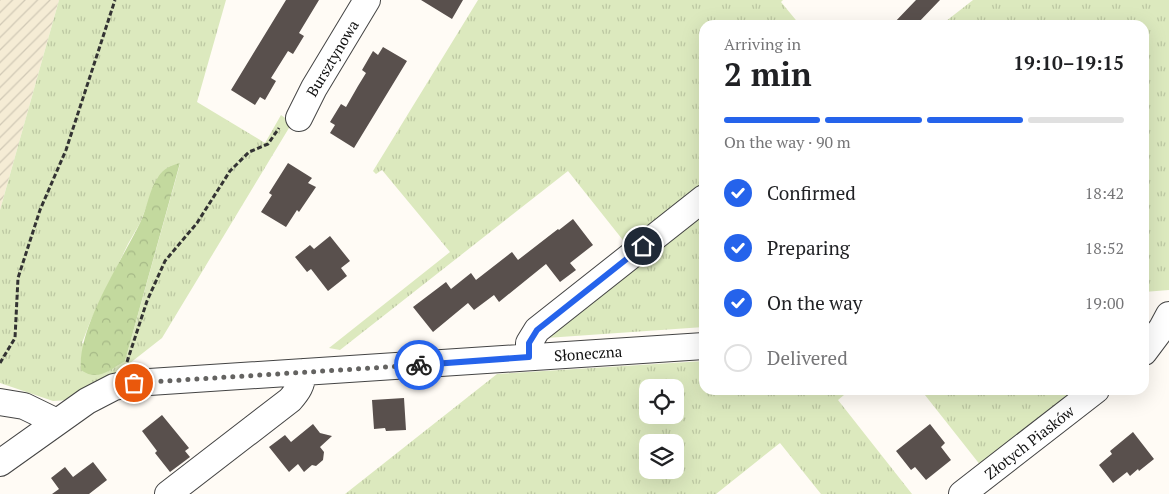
<!DOCTYPE html>
<html lang="en">
<head>
<meta charset="utf-8">
<style>
	body { margin:0; font-family:"PT Serif",serif; background:#f2f2f2; color:#202124; height:100vh; display:flex; flex-direction:column; font-size:19px; white-space:nowrap }
	* { box-sizing:border-box; margin:0 }
	p { font-size:16px; color:#757577 }
	.icon { flex:none; width:28px; height:28px; fill:none; stroke:currentColor; stroke-width:2; stroke-linecap:round; stroke-linejoin:round }
	.map { position:relative; flex:1; overflow:hidden }
	.details { position:absolute; left:699px; top:20px; width:450px; height:375px; display:flex; flex-direction:column; background:#fff; border-radius:15px; box-shadow:0 5px 20px #0002 }
	.details>* { flex:none }
	.controls { position:absolute; left:639px; top:379px; display:grid; gap:10px }
	.controls a { display:grid; place-items:center; width:45px; height:45px; border-radius:10px; background:#fff; box-shadow:0 5px 20px #0002; font-size:25px }
	.pin { position:absolute; display:grid; place-items:center; width:42px; height:42px; color:#fff; margin:-21px; border:2px solid #fff; border-radius:50%; box-shadow:0 1px 5px #0007 }
	.courier { position:absolute; display:grid; place-items:center; width:50px; height:50px; margin:-25px; border:4px solid #2563eb; border-radius:50%; background:#fff; color:#222; box-shadow:0 1px 6px #0007 }
	.head em { font-style:normal; font-weight:600 }
	.head div { display:flex; flex-direction:column-reverse }
	.head { display:flex; align-items:center; justify-content:space-between; height:85px; padding:0 25px }
	h1 { font-size:32px; font-weight:600; line-height:38px }
	.bar { display:grid; grid-template-columns:repeat(4,1fr); gap:8px 5px; align-content:center; height:60px; padding:0 25px }
	.bar i { height:6px; border-radius:4px; background:#e0e0e0 }
	.bar .current { background:#2563eb }
	.bar p { grid-column:span 4 }
	ol { padding:0 25px; list-style:none }
	li { display:flex; align-items:center; gap:15px; height:55px }
	li p { margin-inline-start:auto }
	li .icon { padding:5px; border-radius:50%; background:#2563eb; color:#fff; stroke-width:4 }
	li:last-child { color:#757577 }
	li i { width:28px; height:28px; border:2px solid #e0e0e0; border-radius:50% }
	.map>svg:first-child { display:block }
	.farmland { fill:url(#farmland-furrows) }
	.grass { fill:url(#grass-tufts); fill-rule:evenodd }
	.forest { fill:url(#forest-crowns) }
	.building { fill:#59504d }
	.lines { fill:none; stroke-linecap:round; stroke-linejoin:round }
	.minor-casing { stroke:#444; stroke-width:28 }
	.path { stroke:#333; stroke-width:3; stroke-dasharray:5 2.5; stroke-linecap:butt }
	.minor { stroke:#fff; stroke-width:26 }
	.done { stroke:#646361; stroke-width:5; stroke-dasharray:0 9 }
	.route { stroke:#2563eb; stroke-width:6 }
	.labels { text-anchor:middle; dominant-baseline:central; stroke-width:5; stroke-linejoin:round; paint-order:stroke }
	.street-label { font-size:15px; fill:#111; stroke:#fff }
</style>
</head>
<body>
<div class="map">
<svg width="1169" height="494" viewBox="0 0 1169 494">
	<defs>
		<pattern id="farmland-furrows" width="10" height="10" patternUnits="userSpaceOnUse" patternTransform="scale(1.25)"><rect width="10" height="10" fill="#f5ecd5"/><path d="M-1 1l2-2M0 10L10 0M9 11l2-2" fill="none" stroke="#d1c9b6"/></pattern>
		<pattern id="grass-tufts" width="24" height="20" patternUnits="userSpaceOnUse" patternTransform="scale(1.25)"><rect width="24" height="20" fill="#dce9be"/><path d="M3 7l-1-3M5 7V3M7 7l1-3M15 17l-1-3M17 17v-4M19 17l1-3" fill="none" stroke="#bcc7a2"/></pattern>
		<pattern id="forest-crowns" width="20" height="18" patternUnits="userSpaceOnUse" patternTransform="scale(1.25)"><rect width="20" height="18" fill="#c3d99e"/><path d="M2 6a3 3 0 1 1 6 0M12 15a3 3 0 1 1 6 0" fill="none" stroke="#a6b987"/></pattern>
	</defs>
	<rect width="100%" height="100%" fill="#fffbf5"/>
	<!-- farmland -->
	<path class="farmland" d="M0,0H59L0,210Z"/>
	<!-- grass -->
	<path class="grass" d="M59,0H226L197,102L265,143L281,115L292,123L162,338L102,385L70,400L53,401L0,383V210ZM180,163V164L125,361L82,343L90,322L128,244L140,223L158,177Z
		M478,0H783L781,2L800,25H704V192L630,249L568,171L340,350L329,348L450,252L382,170L376,174L373,171Z
		M973,0H1169V290L1144,292V25H941Z
		M704,213V327L546,338Z
		M704,361V390H850L838,400L912,494H821L780,443L716,494H345L497,374ZM648,388H675V415H648ZM648,442H675V470H648Z
		M921,390H1079L981,466Z"/>
	<!-- forest -->
	<path class="forest" d="M180,163L125,361C109,370 98,382 81,370C77,328 121,262 140,223C147,209 149,190 158,177C164,168 170,166 180,163Z"/>
	<!-- building -->
	<path class="building" d="M286,0H319L299,33L304,36L293,54L288,51L271,78L276,81L265,100L260,97L255,105L231,90Z
		M421,0H463L452,19Z
		M916,0H940L916,25H892Z
		M383,47L407,61L354,148L330,133L335,125L330,122L341,104L346,107L358,86L366,73L362,70L373,51L378,55Z
		M288,163L312,178L308,183L316,187L299,212L297,210L286,227L261,212L272,195L269,193Z
		M573,219L593,245L570,263L576,270L560,282L546,264L499,302L494,295L474,310L468,303L433,332L413,307L446,282L451,289L471,273L476,280L512,252L518,260L558,229L559,230Z
		M330,236L350,261L341,268L347,276L328,291L311,269L307,272L295,257L310,245L314,249Z
		M404,398L406,430L386,431L385,428L374,429L372,400Z
		M162,415L189,448L185,451L190,457L170,472L155,453L157,451L142,431Z
		M313,424L320,433L332,436L320,447L324,452L323,460L316,466L312,465L304,472L298,464L289,472L269,447L285,435L291,442Z
		M930,424L945,443L941,447L951,460L926,480L915,467L911,470L896,451Z
		M1133,432L1154,459L1139,471L1138,469L1130,476L1127,472L1113,483L1099,465L1112,454L1110,451Z
		M93,462L107,480L89,494H52L59,489L51,478L65,467L73,477Z"/>
	<g class="lines">
		<defs>
			<path id="minor" d="M299,118L314,88L367,0
				M1144,352L1162,328L1169,315
				M529,357V343L537,330L704,198
				M0,402L24,406L57,422
				M0,463L87,401L114,387L134,383L704,346
				M168,494L290,400C298,391 302,385 303,372
				M962,494L1096,390"/>
		</defs>
		<!-- minor casing -->
		<use href="#minor" class="minor-casing"/>
		<!-- path -->
		<path class="path" d="M127,362L147,301L165,261L197,223L230,171L249,152L268,144L279,128
			M0,363L15,338L18,278L40,210L66,150L115,0"/>
		<!-- minor -->
		<use href="#minor" class="minor"/>
	</g>
	<g class="lines">
		<!-- done -->
		<path class="done" d="M134,383L419,365"/>
		<!-- route -->
		<path class="route" d="M419,365L529,357V343L537,330L643,246"/>
	</g>
	<g class="labels">
		<!-- street labels -->
		<g class="street-label">
			<text transform="translate(332 58) rotate(-59)">Bursztynowa</text>
			<text transform="translate(588 353) rotate(-4)">Słoneczna</text>
			<text transform="translate(1029 442) rotate(-38)">Złotych Piasków</text>
		</g>
	</g>
</svg>
<div class="controls">
<a><svg class="icon" aria-label="locate" viewBox="0 0 24 24"><circle cx="12" cy="12" r="6"/><path d="M12 2v4M12 18v4M2 12h4M18 12h4"/></svg></a>
<a><svg class="icon" aria-label="layers" viewBox="0 0 24 24"><path d="M12 4l9 5-9 5-9-5zM3 14l9 5 9-5"/></svg></a>
</div>
<div class="pin" style="left:134px;top:383px;background:#ea580c"><svg class="icon" aria-label="bag" viewBox="0 0 24 24"><path d="M5 8h14l-1 12H6zM9 8a3 3 0 0 1 6 0"/></svg></div>
<div class="pin" style="left:643px;top:246px;background:#1f2937"><svg class="icon" aria-label="home" viewBox="0 0 24 24"><path d="M3 11l9-7 9 7M6 9v11h12V9"/></svg></div>
<div class="courier" style="left:419px;top:365px"><svg class="icon" aria-label="bike" viewBox="0 0 24 24"><circle cx="6" cy="16" r="4"/><circle cx="18" cy="16" r="4"/><path d="M6 16l4-8h5l3 8M10 8l3 8H6M13 5h3"/></svg></div>
<section class="details">
<div class="head"><div><h1>2 min</h1><p>Arriving in</p></div><em>19:10–19:15</em></div>
<div class="bar"><i class="current"></i><i class="current"></i><i class="current"></i><i></i><p>On the way · 90 m</p></div>
<ol>
<li><svg class="icon" aria-label="check" viewBox="0 0 24 24"><path d="M5 12l5 5 9-10"/></svg>Confirmed<p>18:42</p></li>
<li><svg class="icon" aria-label="check" viewBox="0 0 24 24"><path d="M5 12l5 5 9-10"/></svg>Preparing<p>18:52</p></li>
<li><svg class="icon" aria-label="check" viewBox="0 0 24 24"><path d="M5 12l5 5 9-10"/></svg>On the way<p>19:00</p></li>
<li><i></i>Delivered</li>
</ol>
</section>
</div>
</body>
</html>
